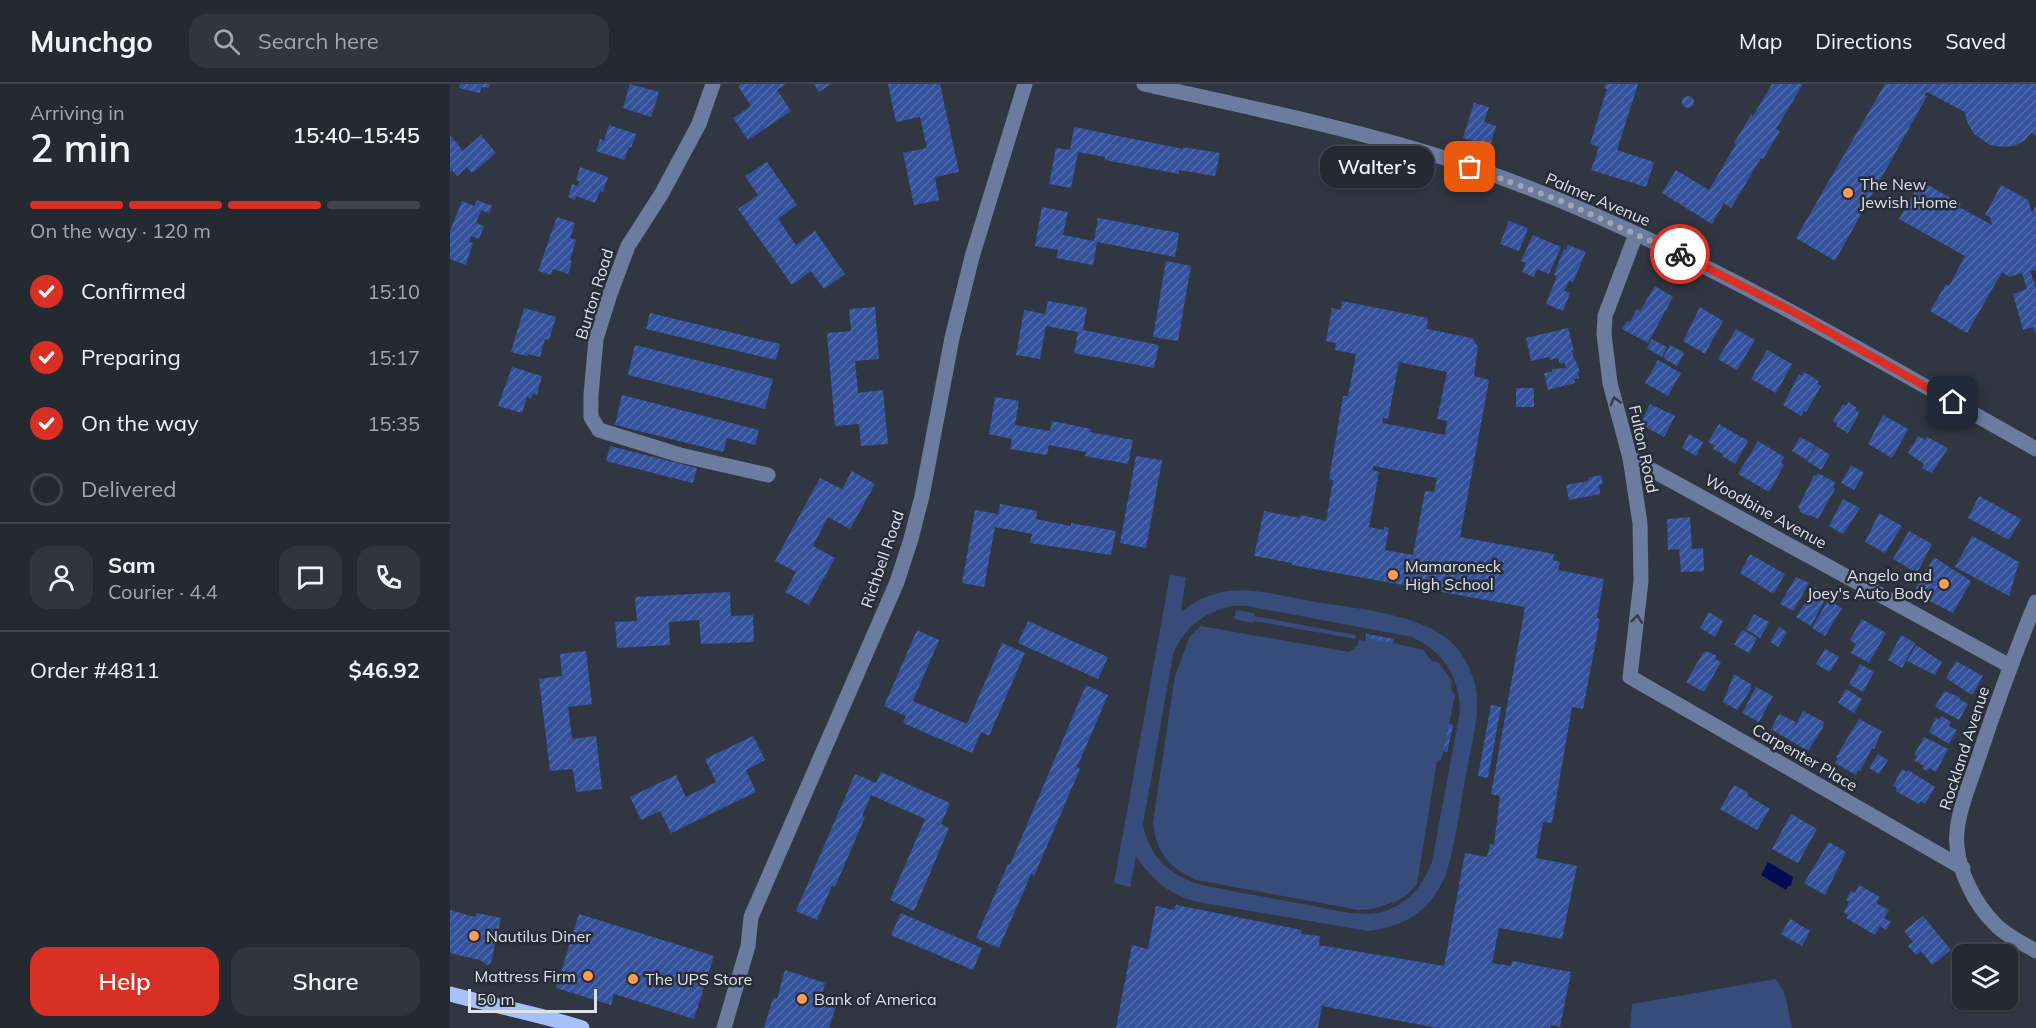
<!DOCTYPE html>
<html lang="en">
<head>
<meta charset="utf-8">
<style>
	body { margin:0; font-family:Mulish,sans-serif; background:#31353e; color:#f1f3f6; height:100vh; display:flex; flex-direction:column; font-size:22px; white-space:nowrap }
	* { box-sizing:border-box; margin:0 }
	p { font-size:20px; color:#a3a6ac }
	.icon { flex:none; width:33px; height:33px; fill:none; stroke:currentColor; stroke-width:2; stroke-linecap:round; stroke-linejoin:round }
	.map { position:relative; flex:1; overflow:hidden }
	.panel { display:flex; flex-direction:column; background:#252932; width:450px }
	.panel>* { flex:none }
	.buttons { position:absolute; left:1502px; top:860px; display:grid; gap:12px }
	.buttons a { display:grid; place-items:center; width:66px; height:66px; border-radius:12px; background:#252932; box-shadow:0 2px 4px #0004,0 0 0 2px #42454d; font-size:30px }
	.scale { position:absolute; left:18px; bottom:15px; width:129px; box-sizing:border-box; padding-left:6px; border:3px solid #dde1e8; border-top:0; font-size:16px; line-height:21px; white-space:nowrap; color:#dde1e8; -webkit-text-stroke:4px #272d38; paint-order:stroke }
	.pin { position:absolute; display:grid; place-items:center; width:51px; height:51px; color:#fff; margin:-26px; border-radius:12px; box-shadow:0 3px 9px #0006 }
	.courier { position:absolute; display:grid; place-items:center; width:60px; height:60px; margin:-30px; border:4px solid #d93025; border-radius:50%; background:#fff; color:#222; box-shadow:0 2px 8px #0007 }
	.bubble { position:absolute; height:42px; border-radius:18px; background:#252932; box-shadow:0 2px 4px #0004,0 0 0 2px #42454d; font-size:20px; font-weight:600; line-height:42px; text-align:center }
	.summary em { font-style:normal; font-weight:600 }
	.summary div { display:flex; flex-direction:column-reverse }
	.summary { display:flex; align-items:center; justify-content:space-between; height:102px; padding:0 30px }
	h1 { font-size:39px; font-weight:600; line-height:45px }
	.bar { display:grid; grid-template-columns:repeat(4,1fr); gap:9px 6px; align-content:center; height:72px; padding:0 30px }
	.bar i { height:8px; border-radius:4px; background:#42454d }
	.bar .active { background:#d93025 }
	.bar p { grid-column:span 4 }
	.line { display:flex; align-items:center; gap:15px; padding:0 30px; border-top:2px solid #42454d }
	.line div { flex:1 }
	.round { display:grid; place-items:center; flex:none; width:63px; height:63px; border-radius:18px; background:#31353e }
	ol { padding:0 30px; list-style:none }
	li { display:flex; align-items:center; gap:18px; height:66px }
	li p { margin-inline-start:auto }
	li .icon { padding:6px; border-radius:50%; background:#d93025; color:#fff; stroke-width:4 }
	li:last-child { color:#a3a6ac }
	li i { width:33px; height:33px; border:3px solid #42454d; border-radius:50% }
	.action { display:flex; gap:12px; margin-top:auto; padding:12px 30px }
	.action a { flex:1; height:69px; border-radius:18px; background:#d93025; color:#fff; font-size:24px; font-weight:600; line-height:69px; text-align:center }
	.action a+a { background:#31353e; color:#f1f3f6 }
	header { display:flex; align-items:center; gap:36px; box-sizing:border-box; height:84px; padding:0 30px; background:#252932; border-bottom:2px solid #42454d }
	header strong { font-size:28px }
	nav { display:flex; gap:33px; margin-inline-start:auto; font-size:21px }
	.search { width:420px; height:54px; background:#31353e; display:flex; align-items:center; gap:15px; box-sizing:border-box; padding:0 21px; border-radius:18px; color:#a3a6ac; font-size:22px }
	main { display:flex; flex:1; min-height:0 }
	.map>svg:first-child { display:block }
	.green { fill:#374c7b; fill-rule:evenodd }
	.water { fill:#020c52 }
	.building { fill:url(#building-hatch); fill-rule:evenodd }
	.lines { fill:none; stroke-linecap:round; stroke-linejoin:round }
	.minor { stroke:#6c7c9e; stroke-width:15 }
	.major { stroke:#a6c1f9; stroke-width:15 }
	.oneway { stroke:#353d4c }
	.done { stroke:#a1a6ae; stroke-width:6; stroke-dasharray:0 10.8 }
	.route { stroke:#d93025; stroke-width:8 }
	.poi-dot { fill:#fd9c55; stroke:#272d38; stroke-width:2 }
	.labels { text-anchor:middle; dominant-baseline:central; stroke-width:5; stroke-linejoin:round; paint-order:stroke }
	.poi-label { font-size:16px; fill:#dde1e8; stroke:#272d38; text-anchor:start }
	.street-label { font-size:16px; fill:#dde1e8; stroke:#272d38 }
</style>
</head>
<body>
<header>
<strong>Munchgo</strong>
<div class="search"><svg class="icon" aria-label="search" viewBox="0 0 24 24"><circle cx="10" cy="10" r="6"/><path d="M15 15l6 6"/></svg>Search here</div>
<nav><a>Map</a><a>Directions</a><a>Saved</a></nav>
</header>
<main>
<section class="panel">
<div class="summary"><div><h1>2 min</h1><p>Arriving in</p></div><em>15:40–15:45</em></div>
<div class="bar"><i class="active"></i><i class="active"></i><i class="active"></i><i></i><p>On the way · 120 m</p></div>
<ol>
<li><svg class="icon" aria-label="check" viewBox="0 0 24 24"><path d="M5 12l5 5 9-10"/></svg>Confirmed<p>15:10</p></li>
<li><svg class="icon" aria-label="check" viewBox="0 0 24 24"><path d="M5 12l5 5 9-10"/></svg>Preparing<p>15:17</p></li>
<li><svg class="icon" aria-label="check" viewBox="0 0 24 24"><path d="M5 12l5 5 9-10"/></svg>On the way<p>15:35</p></li>
<li><i></i>Delivered</li>
</ol>
<div class="line" style="height:108px"><a class="round"><svg class="icon" aria-label="person" viewBox="0 0 24 24"><circle cx="12" cy="8" r="4"/><path d="M4 21q1-7 8-7t8 7"/></svg></a><div><b>Sam</b><p>Courier · 4.4</p></div><a class="round"><svg class="icon" aria-label="chat" viewBox="0 0 24 24"><path d="M4 5h16v11H9l-5 4z"/></svg></a><a class="round"><svg class="icon" aria-label="phone" viewBox="0 0 24 24"><path d="M5 4h4l2 5-3 2q2 4 5 5l2-3 5 2v4C11 20 4 13 5 4z"/></svg></a></div>
<div class="line" style="height:78px"><div>Order #4811</div><b>$46.92</b></div>
<div class="action"><a>Help</a><a>Share</a></div>
</section>
<div class="map">
<svg width="1586" height="944" viewBox="0 0 1586 944">
	<defs>
		<pattern id="building-hatch" width="6" height="6" patternUnits="userSpaceOnUse" patternTransform="scale(1.5)"><rect width="6" height="6" fill="#34529c"/><path d="M-1 1l2-2M0 6l6-6M5 7l2-2" fill="none" stroke="#516baa"/></pattern>
	</defs>
	<rect width="100%" height="100%" fill="#313742"/>
	<!-- green -->
	<path class="green" d="M720,491L736,493L731,528C775,494 810,508 861,517C904,525 976,529 1006,563C1018,578 1027,597 1027,617C1028,639 1021,663 1017,685C1011,717 1007,751 998,783C996,793 990,803 984,812C969,834 944,844 918,847L748,818C720,811 702,796 686,772L680,803L664,799ZM782,522H797L962,553C994,568 1009,592 1010,627L982,778C973,801 959,819 935,827C910,835 878,824 853,820C820,814 788,808 756,802C723,794 699,775 693,740L723,571C733,544 754,528 782,522Z
		M786,526L804,529V532L906,551L905,555L804,537L803,539L784,535Z
		M751,542L899,568L907,562L909,556L915,557L916,550L944,555L943,559L973,566L982,577L989,579L1002,597L1001,606L1005,611L999,640L1003,641L997,668L993,667L991,676L987,677L967,800L958,810L947,817L923,825L908,826L747,796C721,786 705,767 703,738L725,592L740,552Z
		M1326,895L1335,910L1342,944H1180L1182,920Z"/>
	<!-- water -->
	<path class="water" d="M1318,778L1343,793L1341,802H1338L1336,806L1311,791Z"/>
	<!-- building -->
	<path class="building" d="M10,0H40L39,4L31,3L30,9L9,4Z
		M180,0L209,8L201,33L173,24Z
		M291,0H336L327,6L341,27L298,56L283,34L301,22L288,2Z
		M364,0H381L369,8Z
		M438,0H490L509,88L485,93L489,116L464,121L453,69L477,64L470,33L446,38Z
		M1156,0H1188L1167,66L1204,78L1196,103L1141,86L1149,63L1140,60L1157,5L1154,4Z
		M1322,0H1353L1326,45L1330,47L1313,75L1311,74L1281,124L1274,119L1262,140L1212,109L1226,86L1259,106L1286,60L1284,59L1301,31L1303,32Z
		M1435,0H1586V52L1581,49L1574,57L1564,62L1552,63L1540,61L1524,50L1517,38L1515,28L1477,8L1474,11L1477,12L1385,177L1346,154Z
		M1232 18a6 6 0 1 1 12 0a6 6 0 1 1-12 0Z
		M1024,19L1039,23L1034,38L1046,42L1040,62L1013,54Z
		M159,41L186,50L181,64L179,63L174,76L146,67L150,55L154,57Z
		M624,43L733,65V63L770,69L765,92L729,86V90L655,76V73L628,68L621,104L599,100L606,64L620,66Z
		M0,51L13,67L31,51L46,69L22,89L17,83L7,92L2,86L0,89Z
		M317,78L347,121L328,135L346,161L365,147L395,190L374,205L361,187L342,201L288,125L308,111L295,92Z
		M130,83L158,93L153,108L150,107L145,119L126,112L125,116L118,113L122,100L128,102L129,97L126,96Z
		M1471,97L1511,120L1509,123L1542,141L1540,133L1535,131L1551,101L1578,116L1582,129L1586,122V186L1580,187L1586,203V250L1583,243L1573,246L1563,210L1577,205L1572,189L1559,193L1552,188L1517,249L1480,227L1496,200L1499,202L1515,172L1449,135Z
		M27,116L42,122L39,129L31,126L26,139L34,142L29,155L21,152L19,158L23,159L16,181L0,175V147L12,117L24,122Z
		M592,123L618,128L613,151L644,157L648,134L729,149L725,173L647,158L643,181L606,174L608,166L585,162Z
		M107,133L125,139L120,154L126,156L120,176L122,177L118,190L103,185L101,191L88,187Z
		M1059,137L1078,144L1069,167L1050,160Z
		M1083,151L1111,163L1099,190L1087,185L1084,193L1072,188L1076,179L1071,177Z
		M1118,161L1136,168L1123,198L1119,197L1114,207L1120,209L1113,227L1096,220L1107,192L1104,191L1114,165L1116,166Z
		M716,177L741,182L728,257L703,253Z
		M1205,202L1223,213L1198,259L1172,245L1177,237L1180,238L1187,225L1190,227Z
		M598,217L637,224L633,246L709,261L704,284L624,269L628,248L596,242L590,275L566,271L574,226L595,230Z
		M892,217L978,234L977,245L1022,254L1028,263L1024,292L1039,296L1010,453L1104,470L1103,476L1110,478L1108,486L1154,495L1147,534L1150,535L1133,625L1122,623L1102,739L1093,738L1086,774L1127,782L1112,855L1049,844L1042,879L1061,882L1062,877L1121,888L1110,943L1101,941L1100,944H987L872,922L868,944H666L682,861L698,865L706,822L724,826L726,821L852,846L851,850L870,852L869,861L994,882L1015,769L1037,773L1040,760L1044,761L1050,712L1041,710L1075,523L842,481V479L804,472L814,427L850,434L851,431L876,437L883,396L879,395L893,312H898L906,270L885,266L886,259L876,257L882,224L891,226ZM949,278L997,288L987,335L997,337L995,351L932,339L933,334L938,335ZM923,382L987,394L984,408L975,407L963,471L935,466L939,444L934,443V446L919,443L929,388L923,386Z
		M425,223L429,275L405,277L408,309L433,306L438,360L411,362L409,340L385,342L377,249L401,247L399,225Z
		M1250,223L1273,237L1255,270L1233,257Z
		M74,224L106,233L99,256L95,255L90,273L78,270L77,272L61,268Z
		M200,229L330,260L326,276L196,245Z
		M1118,244L1124,267H1122L1124,276L1125,275L1130,288H1128L1129,294L1124,295L1125,299L1098,306L1094,289L1102,288V285L1116,284L1115,279L1110,280L1108,274L1100,276L1099,273L1081,277L1076,254Z
		M1286,245L1305,256L1287,286L1268,275Z
		M1202,255L1217,263L1212,273L1197,264Z
		M185,261L323,295L315,325L178,291Z
		M1220,261L1234,269L1227,282L1213,274Z
		M1317,266L1342,280L1326,309L1301,295Z
		M1208,276L1231,289L1218,312L1195,299Z
		M62,283L92,292L87,311L83,309L81,315L77,313L72,329L48,322Z
		M1354,288L1369,297L1367,300L1371,302L1356,328L1354,327L1351,332L1333,321L1349,290L1352,292Z
		M1066,304H1084V323H1066Z
		M172,311L309,346L305,361L277,354L273,368L165,341Z
		M545,313L569,317L565,341L600,347L602,337L641,345L640,348L683,356L678,380L635,372L636,368L599,361L597,371L560,365L562,355L539,350Z
		M1398,318L1407,324L1405,326L1409,329L1398,349L1386,342L1388,340L1383,337L1393,320L1396,322Z
		M1200,320L1225,332L1214,353L1190,340Z
		M1433,331L1458,345L1442,374L1418,360Z
		M1269,340L1298,357L1285,380L1272,372L1273,370L1263,365L1265,362L1258,358Z
		M1239,350L1253,358L1246,372L1232,364Z
		M1468,352L1475,356L1477,353L1498,364L1482,389L1472,384L1474,380L1458,369Z
		M1350,353L1365,361L1357,376L1342,367Z
		M1308,357L1334,373L1331,379L1334,381L1319,408L1288,390Z
		M160,362L247,384L243,399L156,377Z
		M1366,362L1380,371L1371,386L1357,377Z
		M686,372L712,376L696,464L670,459Z
		M1401,381L1414,389L1404,406L1391,399Z
		M402,387L425,400L400,445L378,433L363,462L385,474L359,521L335,508L346,488L325,477L370,394L392,405Z
		M1368,389L1386,399L1383,403L1385,405L1368,435L1360,431L1358,432L1349,427L1350,425L1348,424L1364,391L1366,392Z
		M1151,391L1153,400L1149,401L1150,410L1119,416L1116,401L1139,397L1138,394Z
		M1529,412L1571,435L1559,456L1518,434Z
		M1393,415L1410,424L1393,450L1379,442Z
		M550,420L587,427L586,435L621,442V439L666,447L661,471L580,459L582,450L545,443L534,503L512,499L525,426L548,430Z
		M1429,429L1452,442L1435,469L1415,458Z
		M1240,433L1242,465L1253,464L1254,487L1231,488L1229,465L1218,466L1217,435Z
		M1459,447L1482,460L1467,489L1443,475Z
		M1522,452L1569,478L1559,512L1505,483Z
		M1300,470L1335,490L1324,509L1320,508L1290,489Z
		M1484,473L1521,497L1503,529L1470,512L1471,511L1466,508V504Z
		M1346,493L1359,499L1343,527L1330,520Z
		M1365,503L1378,510L1361,542L1346,533Z
		M280,508L281,532L303,531L304,558L251,560L249,536L219,538L220,561L167,564L165,538L187,537L185,513Z
		M1378,516L1392,524L1375,552L1362,544Z
		M1259,528L1273,537L1265,553L1250,544Z
		M1304,530L1319,538L1310,554L1296,545Z
		M1412,535L1436,549L1419,579L1401,569L1406,560L1400,556Z
		M578,537L658,573L648,595L568,559Z
		M1329,543L1337,548L1328,563L1320,558Z
		M467,546L489,556L463,617L517,640L552,559L575,569L539,652L531,648L522,669L453,639L456,632L434,622Z
		M1292,546L1307,554L1299,569L1284,561Z
		M916,550L944,555L943,559L916,554Z
		M1451,551L1465,559L1452,584L1438,576Z
		M1466,561L1492,578L1485,591L1457,577Z
		M1375,565L1389,573L1380,588L1366,580Z
		M136,567L142,620L118,623L122,655L146,652L152,705L126,708L123,685L100,687L89,595L112,592L110,570Z
		M1256,567L1267,572L1265,575L1271,578L1254,608L1236,598L1253,569H1254Z
		M1506,577L1533,592L1523,610H1520L1496,594Z
		M1410,580L1424,588L1413,608L1399,600Z
		M1284,590L1302,601L1300,603L1302,604L1287,626L1273,618Z
		M636,601L658,611L627,683L630,685L584,792L581,790L549,864L526,854L558,780L560,781Z
		M1306,603L1323,612L1309,638L1292,629Z
		M1396,605L1412,615L1404,629L1388,619Z
		M1494,607L1510,613L1509,615L1518,620L1509,636L1485,623Z
		M1041,621L1051,623L1038,694L1028,692Z
		M1353,627L1374,638L1373,643L1358,667L1321,645L1329,630L1346,638L1343,646Z
		M1492,632L1501,638L1499,642L1507,646L1499,660L1479,648L1486,634L1489,636Z
		M1409,635L1432,647L1424,665L1422,664L1410,687L1408,686L1406,691L1385,679L1388,674L1386,673Z
		M999,640L1003,641L997,668L993,667Z
		M303,652L315,676L296,686L306,708L221,749L210,727L191,736L180,713L226,691L236,713L266,698L255,675Z
		M1474,653L1498,665L1486,688L1479,684L1477,687L1472,684L1474,682L1465,677L1467,672L1464,671Z
		M1428,670L1438,676L1429,690L1419,684Z
		M1452,685L1457,688L1458,686L1485,703L1475,720L1470,717L1469,720L1446,707L1447,704L1443,702Z
		M431,688L500,719L491,740L499,744L464,827L440,816L475,735L421,711L412,732L415,733L385,803L382,802L367,836L346,827L405,690L426,699Z
		M1284,701L1298,709L1297,711L1320,725L1307,746L1270,725Z
		M1341,730L1367,745L1348,779L1322,765Z
		M1379,758L1396,768L1375,811L1354,799Z
		M1409,801L1430,813L1426,819L1439,826L1434,834L1441,838L1436,846L1430,842L1425,851L1396,834L1398,831L1394,828L1399,818L1396,816L1401,807L1405,809Z
		M0,826L25,833L27,829L51,834L41,878L38,881L30,876L0,869Z
		M451,829L532,864L523,886L441,851Z
		M129,830L264,872L244,935L164,910L161,921L106,904Z
		M1473,832L1501,866L1482,881L1471,867L1466,871L1458,862L1463,858L1454,847Z
		M1340,835L1360,847L1352,862L1331,850Z
		M335,886L375,899L371,913L387,918L379,944H314L323,914L327,915Z"/>
	<g class="lines">
		<!-- minor -->
		<path class="minor" d="M263,0L249,40L212,109L178,162L160,210L146,255L141,311V333L149,346L230,371L318,391
			M694,0C797,23 901,44 1001,76C1209,144 1397,259 1586,365
			M1186,150L1155,232L1154,250L1160,299L1180,374L1190,439L1191,497L1180,593L1513,784
			M1180,374L1560,582
			M1586,518C1564,571 1545,624 1527,678C1519,702 1504,736 1507,762C1509,788 1525,820 1544,839C1555,851 1572,859 1586,867
			M274,944L298,862L301,833L447,498L461,455L472,412L502,254L522,173L575,0"/>
		<!-- major -->
		<path class="major" d="M0,910C44,922 89,930 132,944"/>
	</g>
	<!-- one-way arrows -->
	<defs><path id="oneway-chevron" d="M-2-3.5L2.5 0L-2 3.5" fill="none" stroke-width="1.6" stroke-linecap="round" stroke-linejoin="round" transform="scale(1.5)"/></defs>
	<g class="oneway">
		<use href="#oneway-chevron" transform="translate(1165 317) rotate(-105)"/>
		<use href="#oneway-chevron" transform="translate(1187 535) rotate(-83)"/>
	</g>
	<g class="lines">
		<!-- done -->
		<path class="done" d="M1020,83L1111,117L1230,170"/>
		<!-- route -->
		<path class="route" d="M1230,170L1340,226L1503,318"/>
	</g>
	<!-- markers -->
	<g class="poi-dot">
		<circle cx="1398" cy="109" r="6"/>
		<circle cx="943" cy="491" r="6"/>
		<circle cx="1494" cy="500" r="6"/>
		<circle cx="24" cy="852" r="6"/>
		<circle cx="138" cy="892" r="6"/>
		<circle cx="183" cy="895" r="6"/>
		<circle cx="352" cy="915" r="6"/>
	</g>
	<g class="labels">
		<!-- poi labels -->
		<g class="poi-label">
			<text x="1410" y="100">The New<tspan x="1410" dy="18">Jewish Home</tspan></text>
			<text x="955" y="482">Mamaroneck<tspan x="955" dy="18">High School</tspan></text>
			<text x="1482" y="491" text-anchor="end">Angelo and<tspan x="1482" dy="18">Joey's Auto Body</tspan></text>
			<text x="36" y="852">Nautilus Diner</text>
			<text x="126" y="892" text-anchor="end">Mattress Firm</text>
			<text x="195" y="895">The UPS Store</text>
			<text x="364" y="915">Bank of America</text>
		</g>
		<!-- street labels -->
		<g class="street-label">
			<text transform="translate(1148 115) rotate(23)">Palmer Avenue</text>
			<text transform="translate(144 210) rotate(-73)">Burton Road</text>
			<text transform="translate(1194 365) rotate(78)">Fulton Road</text>
			<text transform="translate(1316 427) rotate(29)">Woodbine Avenue</text>
			<text transform="translate(432 475) rotate(-71)">Richbell Road</text>
			<text transform="translate(1514 664) rotate(-72)">Rockland Avenue</text>
			<text transform="translate(1355 673) rotate(30)">Carpenter Place</text>
		</g>
	</g>
</svg>
<div class="buttons">
<a><svg class="icon" aria-label="layers" viewBox="0 0 24 24"><path d="M12 4l9 5-9 5-9-5zM3 14l9 5 9-5"/></svg></a>
</div>
<div class="scale">50 m</div>
<div class="pin" style="left:1020px;top:83px;background:#ea580c"><svg class="icon" aria-label="bag" viewBox="0 0 24 24"><path d="M5 8h14l-1 12H6zM9 8a3 3 0 0 1 6 0"/></svg></div>
<div class="pin" style="left:1503px;top:318px;background:#1f2937"><svg class="icon" aria-label="home" viewBox="0 0 24 24"><path d="M3 11l9-7 9 7M6 9v11h12V9"/></svg></div>
<div class="courier" style="left:1230px;top:170px"><svg class="icon" aria-label="bike" viewBox="0 0 24 24"><circle cx="6" cy="16" r="4"/><circle cx="18" cy="16" r="4"/><path d="M6 16l4-8h5l3 8M10 8l3 8H6M13 5h3"/></svg></div>
<div class="bubble" style="left:870px;top:62px;width:114px">Walter’s</div>
</div>
</main>
</body>
</html>
